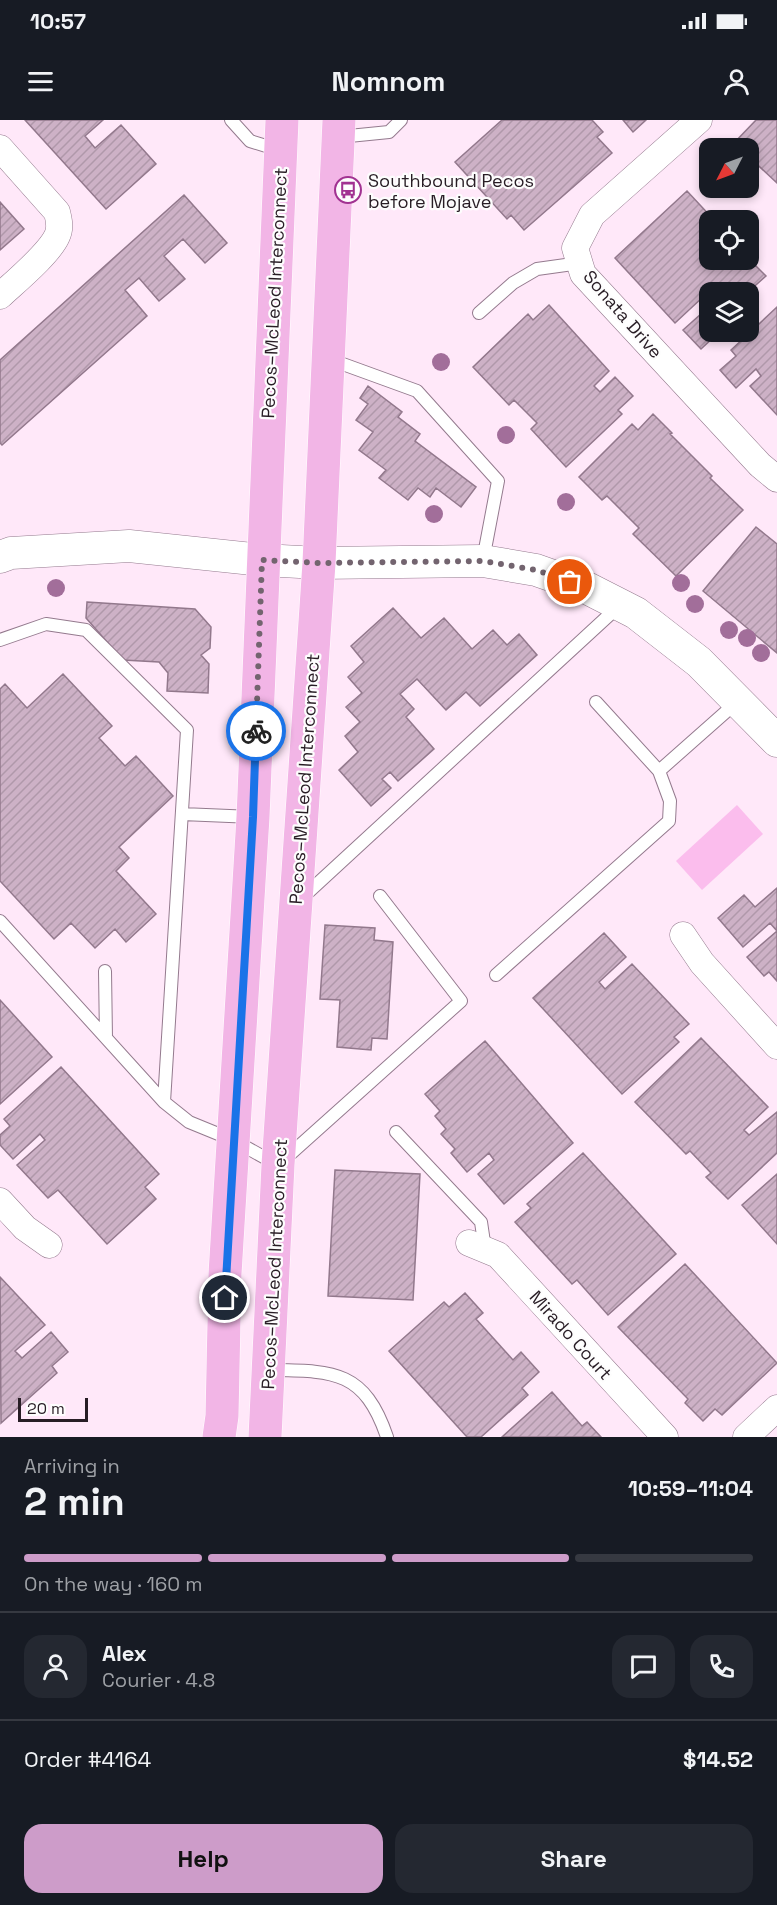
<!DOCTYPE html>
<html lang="en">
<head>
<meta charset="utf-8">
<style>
	body { margin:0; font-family:"Space Grotesk",sans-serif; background:#242831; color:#f1f3f6; height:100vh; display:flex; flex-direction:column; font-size:22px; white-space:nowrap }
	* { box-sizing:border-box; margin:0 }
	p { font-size:20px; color:#9ea1a6 }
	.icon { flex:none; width:33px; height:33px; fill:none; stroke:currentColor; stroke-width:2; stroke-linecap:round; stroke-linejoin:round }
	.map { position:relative; height:1317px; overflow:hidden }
	.panel { display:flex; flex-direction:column; background:#171b24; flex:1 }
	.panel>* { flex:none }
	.needle { width:39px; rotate:228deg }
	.tools { position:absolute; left:699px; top:18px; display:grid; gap:12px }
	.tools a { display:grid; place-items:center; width:60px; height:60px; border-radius:12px; background:#171b24; box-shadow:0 3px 9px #0003; font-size:30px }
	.scale { position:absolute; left:18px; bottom:15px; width:70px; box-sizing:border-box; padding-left:6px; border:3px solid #281d25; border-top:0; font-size:16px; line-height:21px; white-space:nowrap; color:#281d25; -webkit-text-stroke:4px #fdfdfd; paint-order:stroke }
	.pin { position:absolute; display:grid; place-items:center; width:51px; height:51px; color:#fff; margin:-26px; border:3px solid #fff; border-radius:50%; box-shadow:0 2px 6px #0007 }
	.courier { position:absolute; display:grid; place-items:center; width:60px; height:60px; margin:-30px; border:4px solid #1a73e8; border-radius:50%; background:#fff; color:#222; box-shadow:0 2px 8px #0007 }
	.head em { font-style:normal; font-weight:700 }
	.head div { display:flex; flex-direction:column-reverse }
	.head { display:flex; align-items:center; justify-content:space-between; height:102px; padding:0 24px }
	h1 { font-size:39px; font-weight:700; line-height:45px }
	.bar { display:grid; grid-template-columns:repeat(4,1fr); gap:9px 6px; align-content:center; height:72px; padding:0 24px }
	.bar i { height:8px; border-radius:4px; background:#363941 }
	.bar .on { background:#cd9cc9 }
	.bar p { grid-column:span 4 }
	.line { display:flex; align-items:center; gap:15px; padding:0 24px; border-top:2px solid #363941 }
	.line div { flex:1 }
	.round { display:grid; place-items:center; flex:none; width:63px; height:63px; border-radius:18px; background:#242831 }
	.primary-button { display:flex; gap:12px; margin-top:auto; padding:12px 24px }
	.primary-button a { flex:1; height:69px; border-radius:18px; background:#cd9cc9; color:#111; font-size:24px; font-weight:700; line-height:69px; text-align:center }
	.primary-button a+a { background:#242831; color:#f1f3f6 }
	.status { display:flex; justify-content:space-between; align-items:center; height:42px; padding:0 30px; background:#171b24; direction:ltr }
	.status svg { height:16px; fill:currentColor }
	header { display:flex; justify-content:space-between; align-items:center; height:78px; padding:0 24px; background:#171b24; font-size:27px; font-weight:700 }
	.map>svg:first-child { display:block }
	.park { fill:#fbbded }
	.building { fill:url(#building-hatch); stroke:#92788c; stroke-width:1.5 }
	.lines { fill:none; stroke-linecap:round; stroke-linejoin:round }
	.service-casing { stroke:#947a8e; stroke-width:14 }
	.minor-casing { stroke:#947a8e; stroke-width:27 }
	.tertiary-casing { stroke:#947a8e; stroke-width:33 }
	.primary-casing { stroke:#fff; stroke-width:34 }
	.service { stroke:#fff; stroke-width:12 }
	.minor { stroke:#fff; stroke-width:26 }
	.tertiary { stroke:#fff; stroke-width:32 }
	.primary { stroke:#f2b5e6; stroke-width:33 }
	.tree { fill:#a26e9a }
	.done { stroke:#73646f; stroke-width:6; stroke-dasharray:0 10.8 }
	.route { stroke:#1a73e8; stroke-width:8 }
	.labels { text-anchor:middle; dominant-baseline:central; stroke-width:4.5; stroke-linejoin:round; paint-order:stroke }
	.poi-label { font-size:18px; fill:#281d25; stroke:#fdfdfd; text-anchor:start }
	.street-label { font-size:18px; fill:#281d25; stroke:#fdfdfd }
</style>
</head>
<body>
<div class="status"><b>10:57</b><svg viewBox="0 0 49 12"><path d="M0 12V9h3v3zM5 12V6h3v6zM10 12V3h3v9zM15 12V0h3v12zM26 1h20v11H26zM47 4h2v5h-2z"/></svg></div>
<header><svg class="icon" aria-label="menu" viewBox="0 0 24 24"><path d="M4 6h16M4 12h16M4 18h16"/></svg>Nomnom<svg class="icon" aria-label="person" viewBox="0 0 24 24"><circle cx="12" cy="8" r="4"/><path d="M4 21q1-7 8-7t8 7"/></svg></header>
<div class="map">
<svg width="777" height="1317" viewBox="0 0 777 1317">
	<defs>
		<pattern id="building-hatch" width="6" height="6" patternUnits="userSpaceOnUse" patternTransform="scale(1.5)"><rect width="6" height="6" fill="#cdb1c6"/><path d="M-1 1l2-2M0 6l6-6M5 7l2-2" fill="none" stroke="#b098aa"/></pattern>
	</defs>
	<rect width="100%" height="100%" fill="#ffe8f9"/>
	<!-- park -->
	<path class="park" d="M737,685L763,714L702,770L676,741Z"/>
	<!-- building -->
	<path class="building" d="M25,0H103L85,16L95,28L121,5L156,44L106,89Z
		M502,0H592L603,12L597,17L612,33L524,110L511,95L507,99L455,42Z
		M623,0H646L633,12Z
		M756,0H777V63L748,36V28H740L734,23Z
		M687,71L714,100H710V140H748V138L766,156L748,172H710V183L704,176L675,203L615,138Z
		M184,75L227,123L205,143L183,119L164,136L185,159L159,181L139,158L125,170L147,196L2,325L0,323V240Z
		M0,82L24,109L0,130Z
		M549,185L609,251L594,266L600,272L615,257L633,276L618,290L622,294L566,347L531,309L537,303L514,280L509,285L473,247L528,194L533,200Z
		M710,186V212H729L720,220L716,215L701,229L683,210Z
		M777,187V295L750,266L761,256L756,249L736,268L720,250L736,236L731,230Z
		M368,266L402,292L398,297L420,314L415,321L476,367L461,387L436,368L430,377L418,368L408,380L379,358L386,350L359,330L373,312L356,300L368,284L360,278Z
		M653,294L672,313L670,314L712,356L710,358L743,390L676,456L633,414L639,408L607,376L602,380L579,357L632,304L638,310Z
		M756,407L777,424V533L703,471Z
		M87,482L195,489L211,507L210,528L201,535L209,544L208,573L167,571L168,553L159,542L123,540L86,498Z
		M393,488L421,518L444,498L472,529L493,510L507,525L519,514L537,535L480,586L466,572L446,590L417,559L400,574L414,589L406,597L434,629L398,661L390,652L382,659L391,668L371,686L339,650L358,632L345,616L360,602L346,587L362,573L348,557L364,542L351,526Z
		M63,554L112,606L99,618L125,646L136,636L173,676L119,727L129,738L116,751L156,794L126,822L115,809L95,828L71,803L54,819L0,761V569L5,564L27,588Z
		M777,768V861L769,852L764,856L747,837L777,811L770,803L743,827L718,798L744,775L755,787Z
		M325,805L375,808L374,820L393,822L387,919L372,918L371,930L337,927L340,880L320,879Z
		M604,813L626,837L599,862L605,869L632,844L689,904L674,917L679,922L622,974L533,878Z
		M0,880L52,937L0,984Z
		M701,918L768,987L744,1010L749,1015L777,992V1033L728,1079L706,1057L711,1053L690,1031L686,1034L635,982Z
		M485,921L573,1023L504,1084L478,1054L494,1040L489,1033L467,1052L451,1033L455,1029L441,1014L446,1009L435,996L440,991L425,974Z
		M61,947L159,1054L145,1067L156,1079L107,1124L58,1070L48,1078L17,1045L45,1020L40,1014L13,1039L0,1025V1015L10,1006L4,999Z
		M583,1033L676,1134L608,1195L577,1160L572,1164L515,1102L531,1088L527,1084Z
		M335,1050L420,1054L413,1180L328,1176Z
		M777,1054V1124L742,1085Z
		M685,1144L777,1243L722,1295L715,1289L703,1301L685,1283L688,1279L618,1207Z
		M0,1157L45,1205L15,1231L22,1238L51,1212L68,1232L52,1246L57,1253L1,1303Z
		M465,1173L483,1193L476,1199L513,1240L521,1232L539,1252L522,1268L528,1275L481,1317H467L389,1231L444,1182L449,1187Z
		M552,1272L582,1306L587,1302L601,1317H502Z"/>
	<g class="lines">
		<defs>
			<path id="service" d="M231,0L250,21L279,30
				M339,17L389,12L401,0
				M479,193L513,163L537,149L580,143
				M329,239L417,271L498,361L483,440
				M0,520L46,504L86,510L187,610L164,982
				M596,582L659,651
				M182,694L253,697
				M303,777L619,486
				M0,801L164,982L189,1002L233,1020L278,1045L461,881L380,776
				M105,851L106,918
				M496,855L669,701L670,681L659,651L737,582
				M396,1012L481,1102L485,1129
				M269,1250C332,1251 364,1249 387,1317"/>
			<path id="minor" d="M699,0L592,95L575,128L583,154L760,345L777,359
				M0,28L57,92C59,100 61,108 57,116C49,134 15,162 0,176
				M683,815L702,843L777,926
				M0,1081L25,1108L49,1125
				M469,1123L498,1135L665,1317
				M746,1317L777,1288"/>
			<path id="tertiary" d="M0,437L11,433L129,426L262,440L319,443L483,441L536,450L587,468L636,493L699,542L777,621"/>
			<path id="primary" d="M219,1317L222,1296L225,1154L253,697L282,0
				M265,1317L278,1045L319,443L339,0"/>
		</defs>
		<!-- service casing -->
		<use href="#service" class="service-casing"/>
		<!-- minor casing -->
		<use href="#minor" class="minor-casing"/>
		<!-- tertiary casing -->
		<use href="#tertiary" class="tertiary-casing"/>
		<!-- primary casing -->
		<use href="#primary" class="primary-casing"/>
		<!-- service -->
		<use href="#service" class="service"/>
		<!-- minor -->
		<use href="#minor" class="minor"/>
		<!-- tertiary -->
		<use href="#tertiary" class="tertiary"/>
		<!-- primary -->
		<use href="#primary" class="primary"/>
	</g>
	<!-- trees -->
	<g class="tree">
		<circle cx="441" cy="242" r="9"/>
		<circle cx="506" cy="315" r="9"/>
		<circle cx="566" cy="382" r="9"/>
		<circle cx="434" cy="394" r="9"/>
		<circle cx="681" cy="463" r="9"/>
		<circle cx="56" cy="468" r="9"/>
		<circle cx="695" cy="484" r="9"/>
		<circle cx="729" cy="510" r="9"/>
		<circle cx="747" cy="518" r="9"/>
		<circle cx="761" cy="533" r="9"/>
	</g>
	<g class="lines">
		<!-- done -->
		<path class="done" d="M256,611L262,440L319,443L483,441L536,450L570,462"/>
		<!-- route -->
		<path class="route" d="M225,1178L253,697L256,611"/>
	</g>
	<!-- icons -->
	<defs>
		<symbol id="bus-ring" viewBox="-11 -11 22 22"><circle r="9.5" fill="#fdfdfd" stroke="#a13291" stroke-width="1.5"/><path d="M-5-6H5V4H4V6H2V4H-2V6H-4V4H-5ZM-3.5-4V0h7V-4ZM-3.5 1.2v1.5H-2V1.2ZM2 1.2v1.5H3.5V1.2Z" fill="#a13291"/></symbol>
	</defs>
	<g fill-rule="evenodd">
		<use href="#bus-ring" x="333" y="55" width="30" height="30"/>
	</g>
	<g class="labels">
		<!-- poi labels -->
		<g class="poi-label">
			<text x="368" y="60">Southbound Pecos<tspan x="368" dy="21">before Mojave</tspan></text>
		</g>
		<!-- street labels -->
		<g class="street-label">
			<text transform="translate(274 173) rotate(-87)">Pecos–McLeod Interconnect</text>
			<text transform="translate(623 194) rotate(49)">Sonata Drive</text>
			<text transform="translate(304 659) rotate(-86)">Pecos–McLeod Interconnect</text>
			<text transform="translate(274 1144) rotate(-87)">Pecos–McLeod Interconnect</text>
			<text transform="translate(571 1215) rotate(48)">Mirado Court</text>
		</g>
	</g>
</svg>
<div class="tools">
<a><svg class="needle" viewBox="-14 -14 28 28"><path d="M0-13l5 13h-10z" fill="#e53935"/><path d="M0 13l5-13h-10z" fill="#9ea1a6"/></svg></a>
<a><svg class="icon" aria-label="locate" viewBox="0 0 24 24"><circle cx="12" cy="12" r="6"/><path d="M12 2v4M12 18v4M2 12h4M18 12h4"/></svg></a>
<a><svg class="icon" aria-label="layers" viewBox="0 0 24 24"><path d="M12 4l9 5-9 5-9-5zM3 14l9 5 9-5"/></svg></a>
</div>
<div class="scale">20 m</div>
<div class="pin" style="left:570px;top:462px;background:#ea580c"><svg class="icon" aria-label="bag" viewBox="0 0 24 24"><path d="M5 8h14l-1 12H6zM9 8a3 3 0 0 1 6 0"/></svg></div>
<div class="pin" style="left:225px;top:1178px;background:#1f2937"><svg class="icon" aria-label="home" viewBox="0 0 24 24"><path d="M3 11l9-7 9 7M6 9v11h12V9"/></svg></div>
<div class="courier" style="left:256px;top:611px"><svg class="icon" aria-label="bike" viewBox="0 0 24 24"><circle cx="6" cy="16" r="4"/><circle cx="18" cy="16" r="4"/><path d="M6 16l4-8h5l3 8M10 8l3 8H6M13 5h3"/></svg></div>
</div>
<section class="panel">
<div class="head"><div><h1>2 min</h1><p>Arriving in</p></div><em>10:59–11:04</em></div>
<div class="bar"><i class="on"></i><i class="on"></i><i class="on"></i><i></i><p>On the way · 160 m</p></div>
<div class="line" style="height:108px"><a class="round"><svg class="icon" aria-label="person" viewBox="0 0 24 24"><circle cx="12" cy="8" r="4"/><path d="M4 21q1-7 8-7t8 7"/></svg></a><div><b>Alex</b><p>Courier · 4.8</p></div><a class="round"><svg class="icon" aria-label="chat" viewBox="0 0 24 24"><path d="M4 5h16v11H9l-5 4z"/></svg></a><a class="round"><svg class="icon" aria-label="phone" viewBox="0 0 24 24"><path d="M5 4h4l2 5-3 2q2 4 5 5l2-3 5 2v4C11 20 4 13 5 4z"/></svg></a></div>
<div class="line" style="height:78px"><div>Order #4164</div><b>$14.52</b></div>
<div class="primary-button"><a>Help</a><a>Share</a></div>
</section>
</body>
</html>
